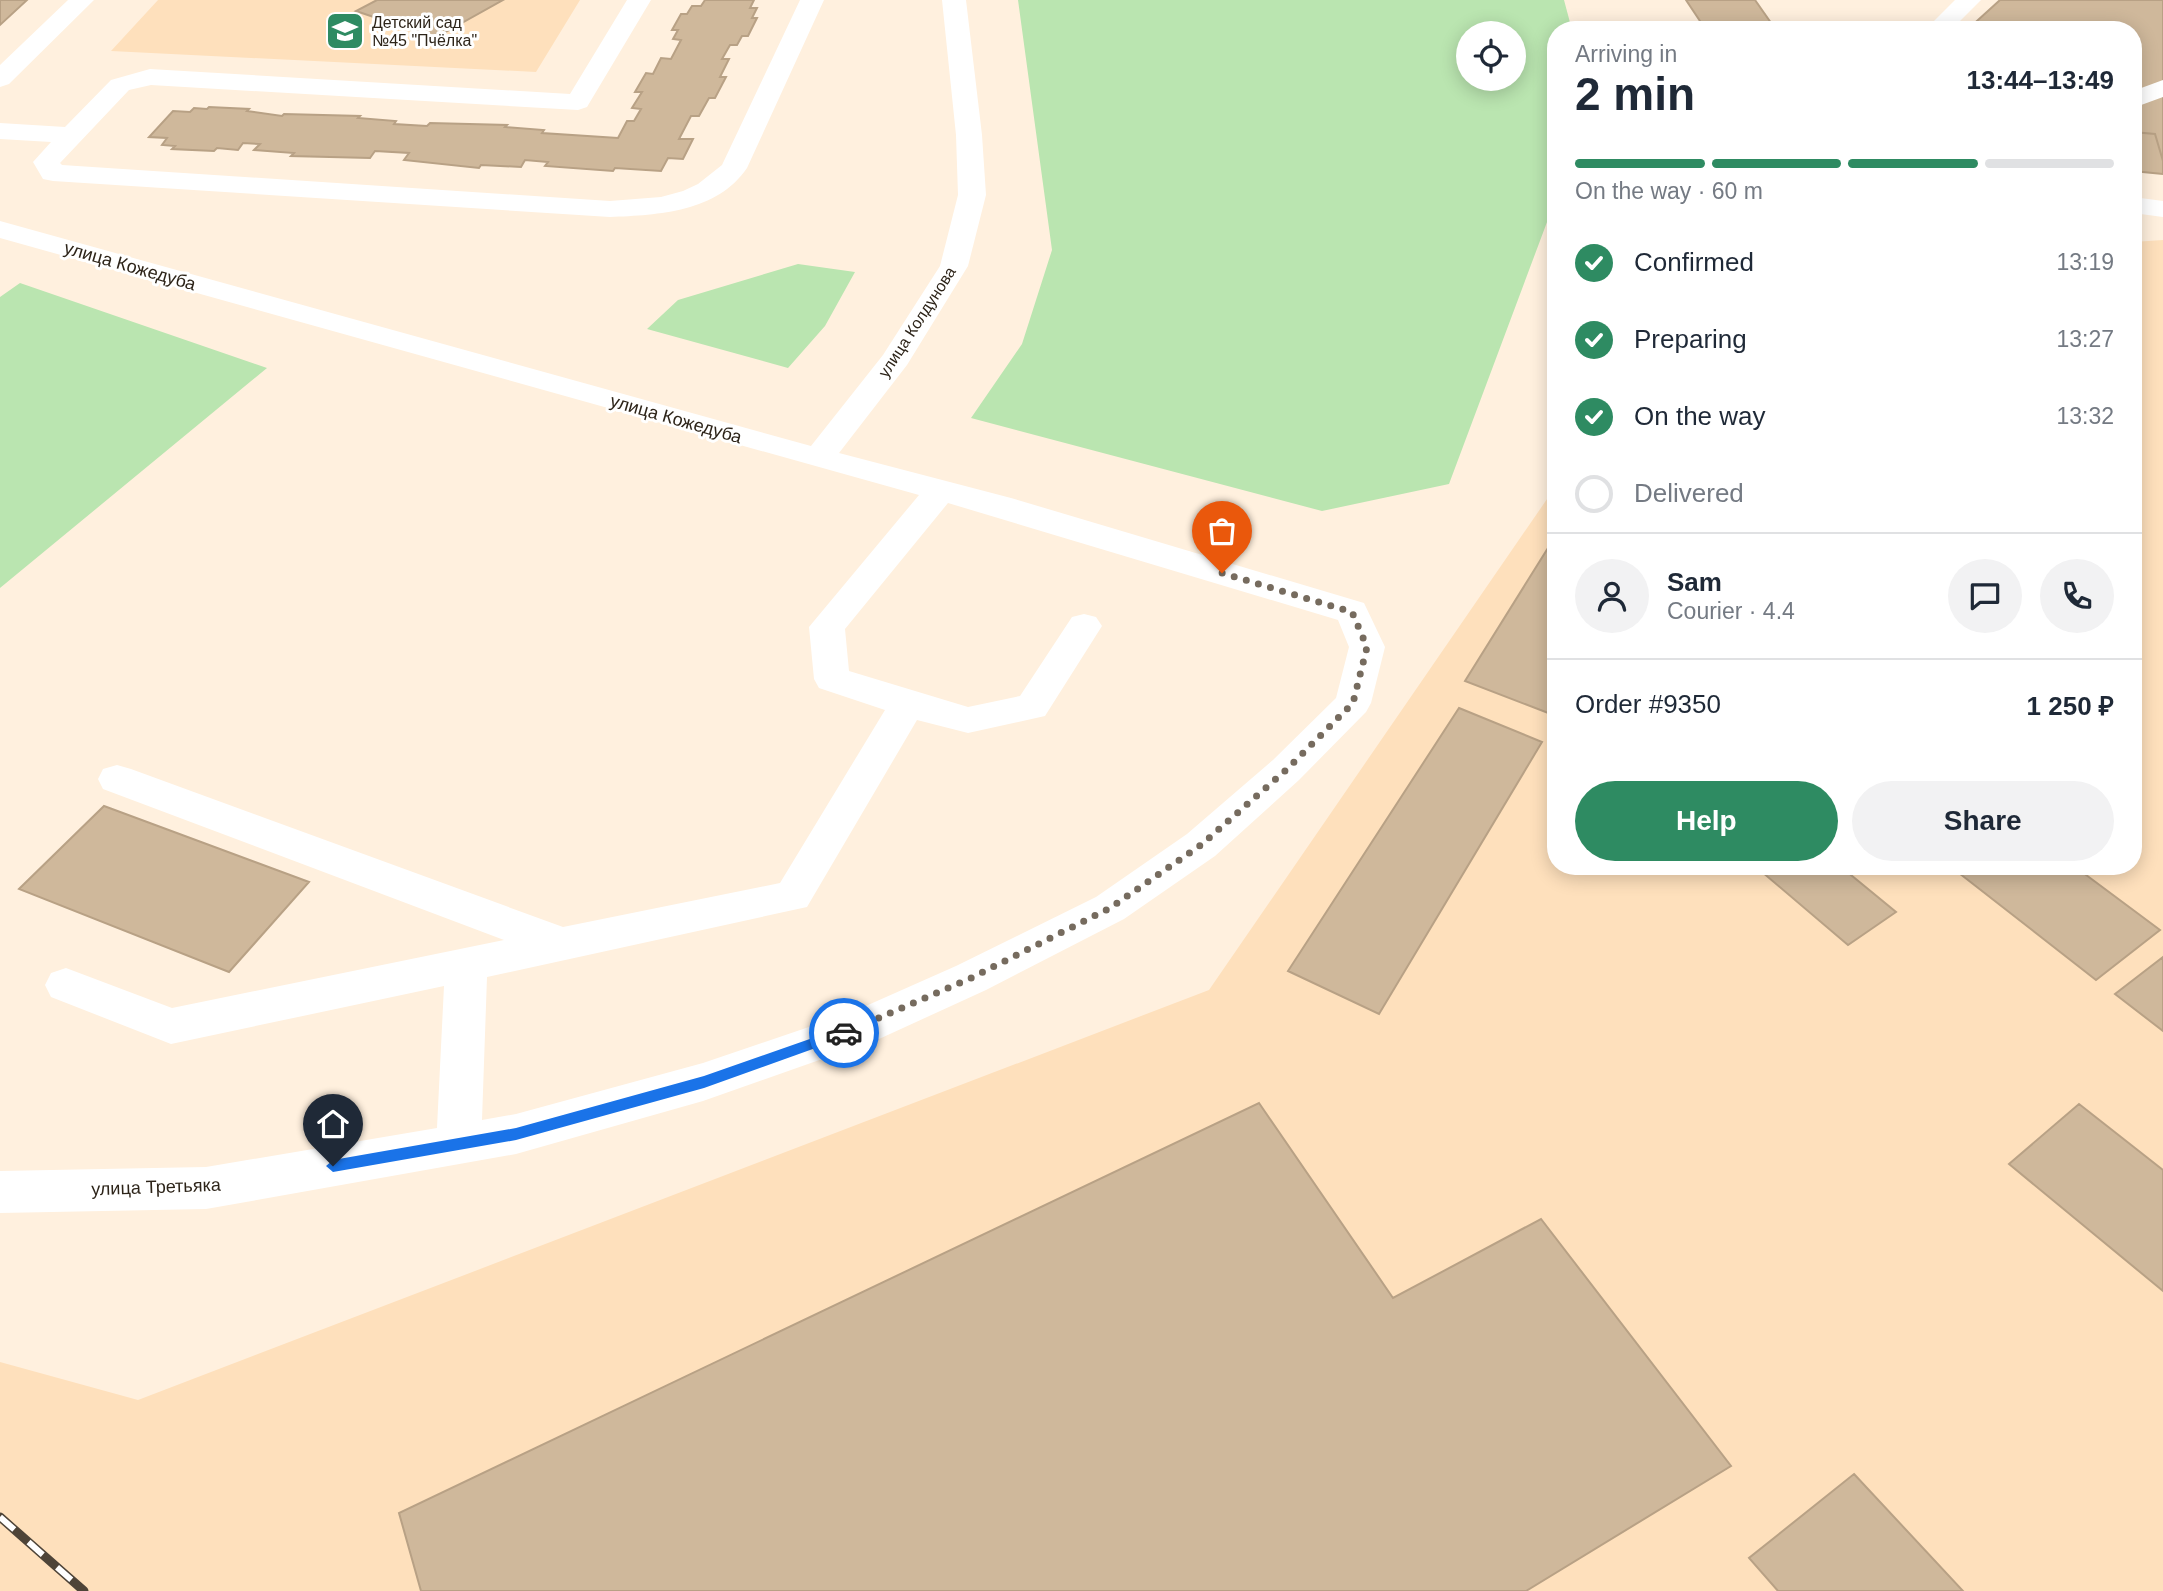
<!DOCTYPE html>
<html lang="en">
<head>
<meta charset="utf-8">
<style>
	body { margin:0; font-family:Helvetica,sans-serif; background:#f2f2f3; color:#1f2937; height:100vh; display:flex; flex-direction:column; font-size:26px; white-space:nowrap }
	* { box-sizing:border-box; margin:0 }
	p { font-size:23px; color:#747a83 }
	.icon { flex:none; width:38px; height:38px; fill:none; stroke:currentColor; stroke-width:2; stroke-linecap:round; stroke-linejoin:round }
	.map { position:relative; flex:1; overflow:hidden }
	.panel { position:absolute; left:1547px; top:21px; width:595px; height:854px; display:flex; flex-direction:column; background:#fff; border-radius:28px; box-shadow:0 4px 18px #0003 }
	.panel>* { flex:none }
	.controls { position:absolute; left:1456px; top:21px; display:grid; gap:14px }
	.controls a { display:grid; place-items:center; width:70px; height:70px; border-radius:50%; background:#fff; box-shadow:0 4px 18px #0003; font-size:35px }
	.pin { position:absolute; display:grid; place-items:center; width:60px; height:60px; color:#fff; margin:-72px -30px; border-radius:50% 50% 50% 0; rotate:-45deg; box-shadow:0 0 7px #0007 }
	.pin .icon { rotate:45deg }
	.courier { position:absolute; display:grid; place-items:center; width:70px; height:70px; margin:-35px; border:5px solid #1a73e8; border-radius:50%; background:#fff; color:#222; box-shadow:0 2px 9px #0007 }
	.headline em { font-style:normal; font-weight:800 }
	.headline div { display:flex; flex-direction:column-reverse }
	.headline { display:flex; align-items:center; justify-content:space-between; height:119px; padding:0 28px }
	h1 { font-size:46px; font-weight:800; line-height:52px }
	.bar { display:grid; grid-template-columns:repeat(4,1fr); gap:10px 7px; align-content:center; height:84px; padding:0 28px }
	.bar i { height:9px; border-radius:5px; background:#e0e1e3 }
	.bar .current { background:#2e8b62 }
	.bar p { grid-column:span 4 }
	.line { display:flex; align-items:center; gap:18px; padding:0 28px; border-top:2px solid #e0e1e3 }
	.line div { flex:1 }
	.round { display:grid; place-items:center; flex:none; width:74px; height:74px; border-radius:37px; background:#f2f2f3 }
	ol { padding:0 28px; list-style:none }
	li { display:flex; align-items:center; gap:21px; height:77px }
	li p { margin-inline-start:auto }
	li .icon { padding:7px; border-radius:50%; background:#2e8b62; color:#fff; stroke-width:4 }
	li:last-child { color:#747a83 }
	li i { width:38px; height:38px; border:4px solid #e0e1e3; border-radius:50% }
	.primary-button { display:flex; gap:14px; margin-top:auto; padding:14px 28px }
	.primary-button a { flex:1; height:80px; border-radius:42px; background:#2e8b62; color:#fff; font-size:28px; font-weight:800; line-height:80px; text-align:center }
	.primary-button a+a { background:#f2f2f3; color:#1f2937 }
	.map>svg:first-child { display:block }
	.built { fill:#fee0bc }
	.green { fill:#bae5b0; fill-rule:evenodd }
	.building { fill:#cfb89b; stroke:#b8a185; stroke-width:2 }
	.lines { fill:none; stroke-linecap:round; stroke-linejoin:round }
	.minor { fill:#fff; fill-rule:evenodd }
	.rail-casing { stroke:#4e4438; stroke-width:9 }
	.rail { stroke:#fff; stroke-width:6; stroke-dasharray:19; stroke-linecap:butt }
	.route { fill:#1a73e8 }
	.done { stroke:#766b5e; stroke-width:7; stroke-dasharray:0 12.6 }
	.labels { text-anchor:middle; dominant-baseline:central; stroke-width:6; stroke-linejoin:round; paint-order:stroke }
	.far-poi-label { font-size:16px; fill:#2d2419; stroke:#fff; text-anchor:start }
	.far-street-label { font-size:16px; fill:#2d2419; stroke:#fff }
	.street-label { font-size:18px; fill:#2d2419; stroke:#fff }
</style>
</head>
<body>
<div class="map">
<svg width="2163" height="1591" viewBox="0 0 2163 1591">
	<rect width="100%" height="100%" fill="#fff0de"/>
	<!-- built -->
	<path class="built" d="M158,0H580L536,72L111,51Z
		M2163,240V1591H0V1362L138,1400L1209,990L1556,486V866H2133V242Z"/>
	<!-- green -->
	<path class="green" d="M1018,0H1564L1572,30H1556V198L1449,484L1322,511L971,418L1022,344L1052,250ZM1514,33V79H1468V33Z
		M798,264L855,272L825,326L788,368L647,329L678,300Z
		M20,283L267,368L0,588V297Z"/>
	<!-- building -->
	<path class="building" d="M0,0H27L0,25Z
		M377,0H503L435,38L356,11Z
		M705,0H754L750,8H757L752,18H757L748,36H742L737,45H730L722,59H729L720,77H726L715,98H709L699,116H691L679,139H693L683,159L668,158L661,171L615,168L613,171L545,166L548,162L525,160L521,167L481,165L479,168L404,160L409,153L375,151L370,158L291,156L294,153L254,150L260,144L243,143L238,150L217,148L214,151L172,149L175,146L162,145L167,138L149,137L173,111L190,112L194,108L207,109L209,107L249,109L247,111L282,116L284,114L360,116L358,118L396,121L394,124L427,126L430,123L507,125L505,127L544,130L542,133L618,138L627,121H634L641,109L632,108L642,92H635L646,73L653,74L661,58L671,59L681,40L673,39L678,30H672L681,14H687L692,6H701Z
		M1686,0H1755L1776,30H1706Z
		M2000,0H2163V161L2155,134L2133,132V30H1967Z
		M2133,132L2155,134L2163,161V174L2133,171Z
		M1548,548L1556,551V716L1465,681Z
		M1459,708L1542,742L1379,1014L1288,971Z
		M104,806L309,882L229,972L19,889Z
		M1755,866H1840L1896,912L1848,945Z
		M1950,866H2074L2160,930L2096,980Z
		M2163,957V1031L2115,994Z
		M1259,1103L1393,1298L1541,1219L1731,1466L1526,1591H421L399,1513Z
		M2079,1104L2163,1170V1291L2009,1164Z
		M1854,1474L1963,1591H1778L1749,1558Z"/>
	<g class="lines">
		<!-- minor -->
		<path class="minor" d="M68,0H94L9,84L0,87V65Z
			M627,0H651L587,107L578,110L151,85L129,90L60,163L62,165L610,201L661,197L683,191L698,184L722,165L800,0H824L747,168C717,212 659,215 610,217L53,181L43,179L33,162L51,142L0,139V123L65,127L111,80L150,69L570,94Z
			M942,0H966L982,135L986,195L968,266L907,365L839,453L1011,498L1364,603L1385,647L1371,703L1366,712L1299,780L1215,856L1124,919L986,990L879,1039L703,1101L516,1154L206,1209L0,1213V1171L206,1167L437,1128L444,986L171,1044L51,997L45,985L51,973L66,968L172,1008L504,940L103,789L98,779L103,769L117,765L131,769L563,927L780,883L885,710L819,688L814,679L809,627L919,495L0,238V221L811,446L883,355L940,266L958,195L956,135ZM948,503L1338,620L1349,647L1336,698L1273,760L1187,834L1096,897L956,966L850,1013L703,1063L516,1114L482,1120L487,977L807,907L917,720L968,733L1045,716L1102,626L1096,617L1084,614L1072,617L1020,696L968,707L849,671L845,629Z
			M1955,0H1981L1951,30H1925Z
			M2163,80V97L2133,108V91Z
			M2133,197L2163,201V217L2133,213Z"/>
		<defs>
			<path id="rail" d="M0,1517L84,1591"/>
		</defs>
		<!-- rail casing -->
		<use href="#rail" class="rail-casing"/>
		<!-- rail -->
		<use href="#rail" class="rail"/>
	</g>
	<!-- route -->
	<path class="route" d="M844,1027L851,1033L849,1036L704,1088L516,1140L333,1172L326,1166L333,1160L516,1128L704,1076Z"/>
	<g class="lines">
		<!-- done -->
		<path class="done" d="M844,1033L971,978L1110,908L1201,845L1286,770L1353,703L1367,647L1352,612L1222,573"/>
	</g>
	<!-- icons -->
	<defs>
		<symbol id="school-square" viewBox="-11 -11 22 22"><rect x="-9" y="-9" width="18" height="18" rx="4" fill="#2e8b62" stroke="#fff"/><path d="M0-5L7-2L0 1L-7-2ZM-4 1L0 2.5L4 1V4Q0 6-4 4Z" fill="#fff"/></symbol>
	</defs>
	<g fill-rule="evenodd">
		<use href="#school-square" x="323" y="9" width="44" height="44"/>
	</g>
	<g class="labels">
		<!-- far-poi labels -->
		<g class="far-poi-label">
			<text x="372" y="22">Детский сад<tspan x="372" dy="18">№45 "Пчёлка"</tspan></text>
		</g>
		<!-- far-street labels -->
		<g class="far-street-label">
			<text transform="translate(917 322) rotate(-57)">улица Колдунова</text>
		</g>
		<!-- street labels -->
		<g class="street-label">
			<text transform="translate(130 266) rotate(16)">улица Кожедуба</text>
			<text transform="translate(676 419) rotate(16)">улица Кожедуба</text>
			<text transform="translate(156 1187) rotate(-2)">улица Третьяка</text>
		</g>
	</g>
</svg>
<div class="controls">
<a><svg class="icon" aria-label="locate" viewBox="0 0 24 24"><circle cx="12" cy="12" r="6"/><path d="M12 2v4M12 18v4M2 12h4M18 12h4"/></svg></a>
</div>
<div class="pin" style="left:1222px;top:573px;background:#ea580c"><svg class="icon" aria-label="bag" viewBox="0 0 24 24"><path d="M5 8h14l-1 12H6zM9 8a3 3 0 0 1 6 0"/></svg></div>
<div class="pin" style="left:333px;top:1166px;background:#1f2937"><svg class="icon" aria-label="home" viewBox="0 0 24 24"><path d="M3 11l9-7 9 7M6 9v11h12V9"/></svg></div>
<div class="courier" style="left:844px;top:1033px"><svg class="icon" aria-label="car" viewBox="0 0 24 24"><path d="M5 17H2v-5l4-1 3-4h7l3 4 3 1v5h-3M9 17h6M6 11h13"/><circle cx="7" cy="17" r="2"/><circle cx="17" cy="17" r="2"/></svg></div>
<section class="panel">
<div class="headline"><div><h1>2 min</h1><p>Arriving in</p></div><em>13:44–13:49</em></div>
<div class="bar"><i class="current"></i><i class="current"></i><i class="current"></i><i></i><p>On the way · 60 m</p></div>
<ol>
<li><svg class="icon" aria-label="check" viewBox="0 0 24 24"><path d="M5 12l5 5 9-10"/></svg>Confirmed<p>13:19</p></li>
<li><svg class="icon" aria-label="check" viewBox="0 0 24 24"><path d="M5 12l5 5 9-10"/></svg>Preparing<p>13:27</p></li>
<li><svg class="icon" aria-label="check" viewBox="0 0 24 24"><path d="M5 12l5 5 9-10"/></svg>On the way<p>13:32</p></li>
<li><i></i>Delivered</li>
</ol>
<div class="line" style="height:126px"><a class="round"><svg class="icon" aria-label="person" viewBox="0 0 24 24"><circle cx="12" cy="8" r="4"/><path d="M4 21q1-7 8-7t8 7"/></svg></a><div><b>Sam</b><p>Courier · 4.4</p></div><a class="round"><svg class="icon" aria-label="chat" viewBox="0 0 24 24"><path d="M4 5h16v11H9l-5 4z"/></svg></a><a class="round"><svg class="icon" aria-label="phone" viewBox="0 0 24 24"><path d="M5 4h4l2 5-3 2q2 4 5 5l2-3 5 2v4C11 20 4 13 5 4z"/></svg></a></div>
<div class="line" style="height:91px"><div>Order #9350</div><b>1 250 ₽</b></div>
<div class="primary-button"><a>Help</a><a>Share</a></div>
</section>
</div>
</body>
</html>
